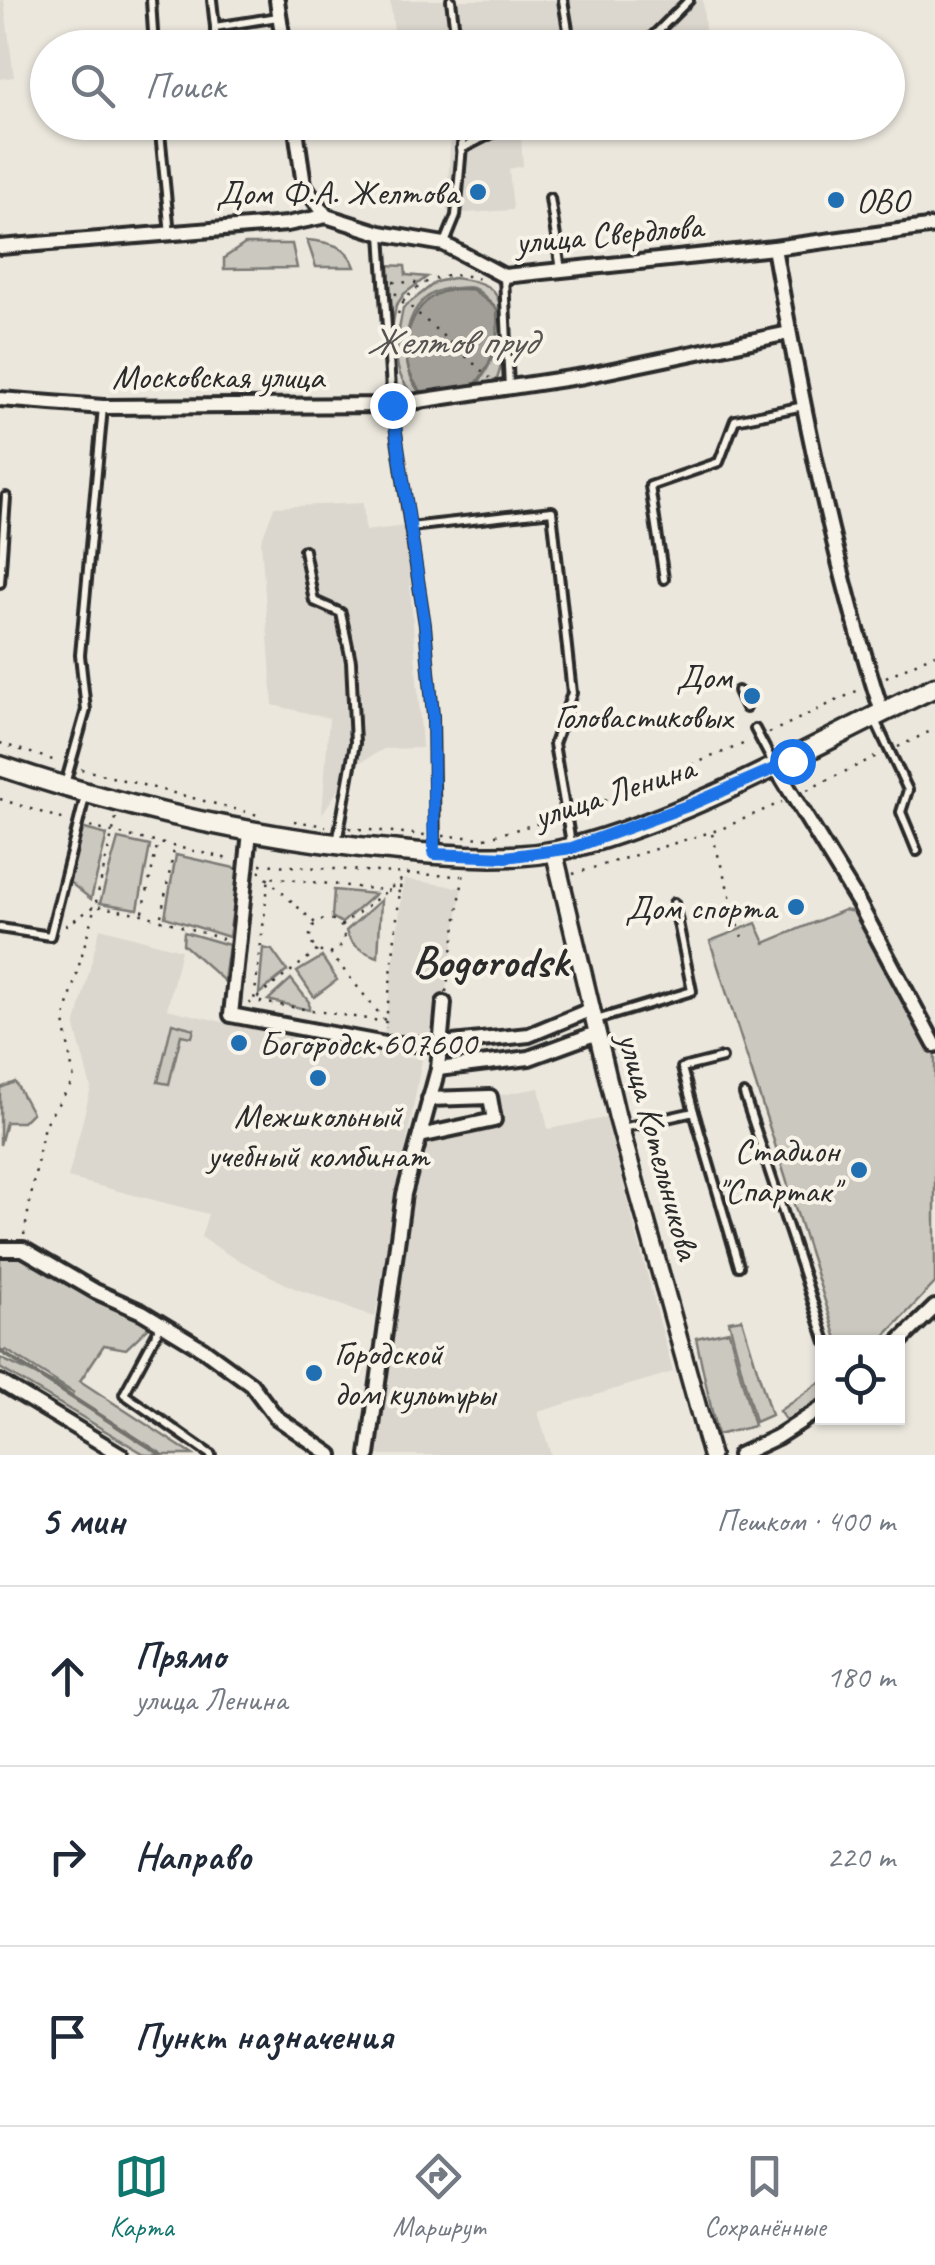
<!DOCTYPE html>
<html lang="ru">
<head>
<meta charset="utf-8">
<style>
	:root { --surface:#fff; --page:#f2f2f3; --text:#1f2937; --muted:#747a83; --line:#e0e1e3; --accent:#0f766e }
	body { margin:0; font-family:Caveat,sans-serif; background:var(--page); color:var(--text) }
	.controls { position:absolute; right:30px; bottom:30px; display:grid; overflow:hidden; border-radius:0px; box-shadow:0 2px 8px #0004 }
	.controls button { width:90px; height:90px; display:grid; place-items:center; padding:0; border:0; border-bottom:2px solid var(--line); background:var(--surface); color:var(--text); font:50px sans-serif }
	.stop { position:absolute; width:30px; height:30px; margin:-22px; border:8px solid #1a73e8; border-radius:50%; background:#fff }
	.stop.end { background:#1a73e8; border-color:#fff; box-shadow:0 2px 10px #0008 }
	.list { margin:0; padding:0; list-style:none }
	h2 { display:flex; justify-content:space-between; align-items:center; height:130px; margin:0; padding:0 40px; font-size:42px }
	h2 small { font-size:32px; font-weight:400; color:var(--muted) }
	.list li { display:grid; grid-template-columns:65px 1fr auto; gap:30px; align-items:center; box-sizing:border-box; height:180px; padding:0 40px; border-top:2px solid var(--line) }
	.list b { display:block; font-size:38px; white-space:nowrap }
	.list p { margin:0; font-size:32px; white-space:nowrap; color:var(--muted) }
	.list em { font-size:32px; font-style:normal; color:var(--muted) }
	.icon { flex:none; width:55px; height:55px; fill:none; stroke:currentColor; stroke-width:2; stroke-linecap:round; stroke-linejoin:round }
	.map { position:relative; flex:none; width:935px; height:1455px; overflow:hidden }
	.search { position:absolute; background:var(--surface); box-shadow:0 2px 8px #0004; left:30px; right:30px; top:30px; height:110px; display:flex; align-items:center; gap:25px; box-sizing:border-box; padding:0 35px; border-radius:55px; color:var(--muted); font-size:38px }
	.sheet { height:670px; background:var(--surface) }
	nav { display:flex; justify-content:space-around; align-items:center; box-sizing:border-box; height:140px; border-top:2px solid var(--line); background:var(--surface); font-size:28px; color:var(--muted) }
	nav a { display:grid; justify-items:center; gap:5px }
	nav .on { color:var(--accent) }
	.map>svg:first-child { display:block }
	.built { fill:#dbd7ce }
	.green { fill:#cbc8bf; stroke:#7b7a75; stroke-width:2.5 }
	.water { fill:#a29f98; stroke:#72716c; stroke-width:2.5 }
	.lines { fill:none; stroke-linecap:round; stroke-linejoin:round }
	.stream { stroke:#72716c; stroke-width:4 }
	.service-casing { stroke:#2b2b2b; stroke-width:14 }
	.minor-casing { stroke:#2b2b2b; stroke-width:20 }
	.tertiary-casing { stroke:#2b2b2b; stroke-width:22 }
	.secondary-casing { stroke:#2b2b2b; stroke-width:25 }
	.path { stroke:#2b2b2b; stroke-width:2.5; stroke-dasharray:2.5 8; stroke-linecap:butt }
	.service { stroke:#f7f3e8; stroke-width:6 }
	.minor { stroke:#f7f3e8; stroke-width:12 }
	.tertiary { stroke:#f7f3e8; stroke-width:15 }
	.secondary { stroke:#f7f3e8; stroke-width:18 }
	.route { stroke:#1a73e8; stroke-width:12 }
	.poi-dot { fill:#1f6fb2; stroke:#f7f3e8; stroke-width:4 }
	.labels { text-anchor:middle; dominant-baseline:central; stroke-width:8; stroke-linejoin:round; paint-order:stroke }
	.poi-label { font-size:35px; fill:#2b2b2b; stroke:#f7f3e8; text-anchor:end }
	.street-label { font-size:35px; fill:#2b2b2b; stroke:#f7f3e8 }
	.water-label { font-size:38px; font-style:italic; fill:#555451; stroke:#f7f3e8 }
	.district-label { font-size:45px; font-weight:bold; fill:#2b2b2b; stroke:#f7f3e8 }
</style>
</head>
<body>
<div class="map">
<svg width="935" height="1455" viewBox="0 0 935 1455">
	<rect width="100%" height="100%" fill="#ebe7dd"/>
	<filter id="ink" filterUnits="userSpaceOnUse"><feTurbulence type="fractalNoise" baseFrequency=".01" numOctaves="2"/><feDisplacementMap in="SourceGraphic" scale="20" xChannelSelector="R" yChannelSelector="G"/><feConvolveMatrix kernelMatrix="1 2 1 2 8 2 1 2 1" color-interpolation-filters="sRGB"/></filter>
	<g filter="url(#ink)">
		<!-- built -->
		<g class="built">
			<path d="M0,0H4L14,77L0,79Z"/>
			<path d="M390,0H703L706,47H396Z"/>
			<path d="M451,123H628L574,126L562,134L521,138L523,166L509,169L513,210L467,213L447,211Z"/>
			<path d="M363,503L365,531L406,526L422,748L384,749L355,765L322,814L329,718L273,705L261,541L274,507Z"/>
			<path d="M404,879L462,888L444,1003L443,1044L384,1034Z"/>
			<path d="M100,928L181,950L167,1009L307,1042L422,1059L375,1317L294,1288L229,1255L201,1237L208,1214L68,1178L91,1088L75,1027Z"/>
			<path d="M539,1088L548,1129L606,1118L673,1372L538,1412L551,1455H377L407,1222L425,1134L493,1120L490,1097Z"/>
		</g>
		<!-- green -->
		<g class="green">
			<path d="M307,240C328,242 348,245 355,267H316Z"/>
			<path d="M245,244H292L297,268L224,269V258Z"/>
			<path d="M384,265L405,266L406,275L427,277L404,294L396,306L390,339Z"/>
			<path d="M453,278C497,283 501,292 503,333C504,354 502,368 494,387L472,390C494,367 500,339 497,309C491,303 481,291 473,288C468,286 462,288 457,288C400,287 393,366 424,398H418C387,374 397,342 403,308L436,282Z"/>
			<path d="M81,828L107,835L91,899L68,881Z"/>
			<path d="M118,839L150,846L138,909L100,903Z"/>
			<path d="M176,855L239,869L229,937L165,917Z"/>
			<path d="M334,890L375,894L342,923L332,917Z"/>
			<path d="M381,900L378,957C365,953 350,945 346,931Z"/>
			<path d="M844,910L860,913L935,1057V1283L879,1342H838L710,941L756,923L765,943Z"/>
			<path d="M184,932L229,945L224,981L183,944Z"/>
			<path d="M263,948L272,950L287,971L259,994Z"/>
			<path d="M322,957L337,980L314,997L297,972Z"/>
			<path d="M291,979L309,1002V1010L268,1000Z"/>
			<path d="M172,1023L194,1029L192,1037L181,1035L169,1084L158,1082Z"/>
			<path d="M15,1082L32,1113L23,1122H6L0,1145V1088Z"/>
			<path d="M16,1256C61,1273 100,1301 144,1318L148,1328L126,1349L104,1345L80,1381L193,1455H146L0,1368V1358L74,1393L6,1350L0,1354V1257Z"/>
			<path d="M742,1319L771,1415L755,1422L729,1321Z"/>
			<path d="M729,1331L754,1426L717,1435L696,1338Z"/>
			<path d="M819,1383L822,1387V1402L789,1425L779,1411Z"/>
		</g>
		<!-- water -->
		<path class="water" d="M472,289L497,309C499,338 493,370 469,390L426,396C397,372 400,319 432,297C444,289 457,289 472,289Z"/>
		<g class="lines">
			<!-- stream -->
			<path class="stream" d="M0,1351L162,1455"/>
			<!-- service casing -->
			<g class="service-casing">
				<g id="service">
					<path d="M151,0L154,48"/>
					<path d="M212,0L215,27"/>
					<path d="M451,0L457,48"/>
					<path d="M563,0L571,48"/>
					<path d="M215,48V27L278,17"/>
					<path d="M641,48L689,0"/>
					<path d="M159,122L170,234"/>
					<path d="M461,149L514,122"/>
					<path d="M550,198L561,270"/>
					<path d="M381,234L392,405L410,527"/>
					<path d="M445,243L456,216L464,122"/>
					<path d="M504,276L509,388"/>
					<path d="M304,550L314,601L341,613L351,661L355,743L337,843"/>
					<path d="M664,579L650,486L719,462L735,420L804,406"/>
					<path d="M0,583L6,497"/>
					<path d="M738,691L746,708"/>
					<path d="M874,718L908,790L901,812L917,851"/>
					<path d="M755,729L773,763"/>
					<path d="M65,784L86,710L80,655L103,407"/>
					<path d="M435,853L433,716L425,625L410,527L552,511L572,693L554,744L571,843"/>
					<path d="M0,928L50,936L86,793"/>
					<path d="M596,1020L692,991L674,903"/>
					<path d="M744,1094L826,1342"/>
					<path d="M694,1112L682,1068L722,1058"/>
					<path d="M622,1128L694,1112L739,1266"/>
					<path d="M161,1325L124,1394L211,1455"/>
				</g>
			</g>
			<!-- minor casing -->
			<g class="minor-casing">
				<g id="minor">
					<path d="M277,0L284,48"/>
					<path d="M295,122L304,185L326,216"/>
					<path d="M0,247L287,224L326,216L380,233L444,244L504,276L774,248L935,226"/>
					<path d="M774,248C802,404 833,562 882,712"/>
					<path d="M0,399L103,407L392,405L584,376L789,333"/>
					<path d="M776,768L858,902L935,1045"/>
					<path d="M250,832L231,1015L385,1044H443L529,1035L592,1009"/>
					<path d="M438,1069L529,1058L597,1033"/>
					<path d="M420,1136L494,1120L490,1097L429,1099"/>
					<path d="M0,1249H23L95,1291L142,1312L203,1349L251,1384L276,1417L331,1455"/>
					<path d="M898,1343L935,1307"/>
					<path d="M0,1382L121,1455"/>
					<path d="M368,1455L404,1194L438,1069L444,1003"/>
					<path d="M739,1455L777,1437L822,1408"/>
				</g>
			</g>
			<!-- tertiary casing -->
			<g class="tertiary-casing">
				<path id="tertiary" d="M554,851L617,1116L711,1455"/>
			</g>
			<!-- secondary casing -->
			<g class="secondary-casing">
				<path id="secondary" d="M0,766C130,810 263,839 400,851C458,856 517,862 574,847C702,812 816,743 935,687"/>
			</g>
			<!-- path -->
			<g class="path">
				<path d="M393,282L425,283"/>
				<path d="M395,293L490,378"/>
				<path d="M398,314C409,281 451,267 482,280"/>
				<path d="M886,677L935,654"/>
				<path d="M769,733L861,689"/>
				<path d="M0,743L59,762"/>
				<path d="M898,747L935,729"/>
				<path d="M81,769L262,816"/>
				<path d="M807,790L881,754"/>
				<path d="M0,799L68,821"/>
				<path d="M575,812L748,742"/>
				<path d="M116,818L95,906L142,914L226,940"/>
				<path d="M294,821L326,826"/>
				<path d="M90,827L233,860"/>
				<path d="M349,828L425,835"/>
				<path d="M712,834L742,937"/>
				<path d="M443,836L485,838L558,818"/>
				<path d="M260,864L409,874"/>
				<path d="M259,871L315,923"/>
				<path d="M573,874L721,829L782,802"/>
				<path d="M400,892L269,877L254,1001L386,1022L401,880"/>
				<path d="M143,912L157,846"/>
				<path d="M161,916L174,850"/>
				<circle cx="327" cy="936" r="17"/>
				<path d="M341,926L409,874L461,876"/>
				<path d="M330,953L386,1022V1028"/>
				<path d="M446,992L464,871"/>
				<path d="M249,1004L318,950"/>
				<path d="M24,1235L44,1125L74,1080L64,1021L95,906L64,927"/>
			</g>
			<!-- service -->
			<use href="#service" class="service"/>
			<!-- minor -->
			<use href="#minor" class="minor"/>
			<!-- tertiary -->
			<use href="#tertiary" class="tertiary"/>
			<!-- secondary -->
			<use href="#secondary" class="secondary"/>
		</g>
	</g>
	<g class="lines" filter="url(#ink)">
		<!-- route -->
		<path class="route" d="M392,405L425,625L433,716L434,854L506,857L572,848L690,805L792,761"/>
	</g>
	<!-- markers -->
	<g class="poi-dot">
		<circle cx="478" cy="192" r="10"/>
		<circle cx="836" cy="200" r="10"/>
		<circle cx="752" cy="696" r="10"/>
		<circle cx="796" cy="907" r="10"/>
		<circle cx="239" cy="1043" r="10"/>
		<circle cx="318" cy="1078" r="10"/>
		<circle cx="859" cy="1170" r="10"/>
		<circle cx="314" cy="1373" r="10"/>
	</g>
	<g class="labels">
		<!-- poi labels -->
		<g class="poi-label">
			<text x="458" y="192">Дом Ф.А. Желтова</text>
			<text x="856" y="200" text-anchor="start">ОВО</text>
			<text x="732" y="676">Дом<tspan x="732" dy="40">Головастиковых</tspan></text>
			<text x="776" y="907">Дом спорта</text>
			<text x="259" y="1043" text-anchor="start">Богородск 607600</text>
			<text x="318" y="1115" text-anchor="middle">Межшкольный<tspan x="318" dy="40">учебный комбинат</tspan></text>
			<text x="839" y="1150">Стадион<tspan x="839" dy="40">"Спартак"</tspan></text>
			<text x="334" y="1353" text-anchor="start">Городской<tspan x="334" dy="40">дом культуры</tspan></text>
		</g>
		<!-- street labels -->
		<g class="street-label">
			<text transform="translate(609 234) rotate(-5)">улица Свердлова</text>
			<text x="218" y="376">Московская улица</text>
			<text transform="translate(614 792) rotate(-18)">улица Ленина</text>
			<text transform="translate(659 1146) rotate(75)">улица Котельникова</text>
		</g>
		<!-- water labels -->
		<g class="water-label">
			<text x="451" y="341">Желтов пруд</text>
		</g>
		<!-- district labels -->
		<g class="district-label">
			<text x="490" y="961">Bogorodsk</text>
		</g>
	</g>
</svg>
<div class="controls">
<button><svg class="icon" aria-label="locate" viewBox="0 0 24 24"><circle cx="12" cy="12" r="6"/><path d="M12 2v4M12 18v4M2 12h4M18 12h4"/></svg></button>
</div>
<div class="stop" style="left:792px;top:761px"></div>
<div class="stop end" style="left:392px;top:405px"></div>
<div class="search"><svg class="icon" aria-label="search" viewBox="0 0 24 24"><circle cx="10" cy="10" r="6"/><path d="M15 15l6 6"/></svg>Поиск</div>
</div>
<section class="sheet">
<h2>5 мин<small>Пешком · 400 m</small></h2>
<ul class="list">
<li><svg class="icon" aria-label="ahead" viewBox="0 0 24 24"><path d="M12 20V5M6 11l6-6 6 6"/></svg><div><b>Прямо</b><p>улица Ленина</p></div><em>180 m</em></li>
<li><svg class="icon" aria-label="right" viewBox="0 0 24 24"><path d="M7 20v-9h11M14 6l5 5-5 5"/></svg><div><b>Направо</b></div><em>220 m</em></li>
<li><svg class="icon" aria-label="arrive" viewBox="0 0 24 24"><path d="M6 21V4h12l-3 4 3 4H6"/></svg><div><b>Пункт назначения</b></div></li>
</ul>
</section>
<nav>
<a class="on"><svg class="icon" aria-label="map" viewBox="0 0 24 24"><path d="M3 6l6-2 6 2 6-2v14l-6 2-6-2-6 2zM9 4v14M15 6v14"/></svg>Карта</a>
<a><svg class="icon" aria-label="directions" viewBox="0 0 24 24"><path d="M12 3l9 9-9 9-9-9zM9 14v-3h6M13 9l2 2-2 2"/></svg>Маршрут</a>
<a><svg class="icon" aria-label="saved" viewBox="0 0 24 24"><path d="M7 4h10v16l-5-4-5 4z"/></svg>Сохранённые</a>
</nav>
</body>
</html>
